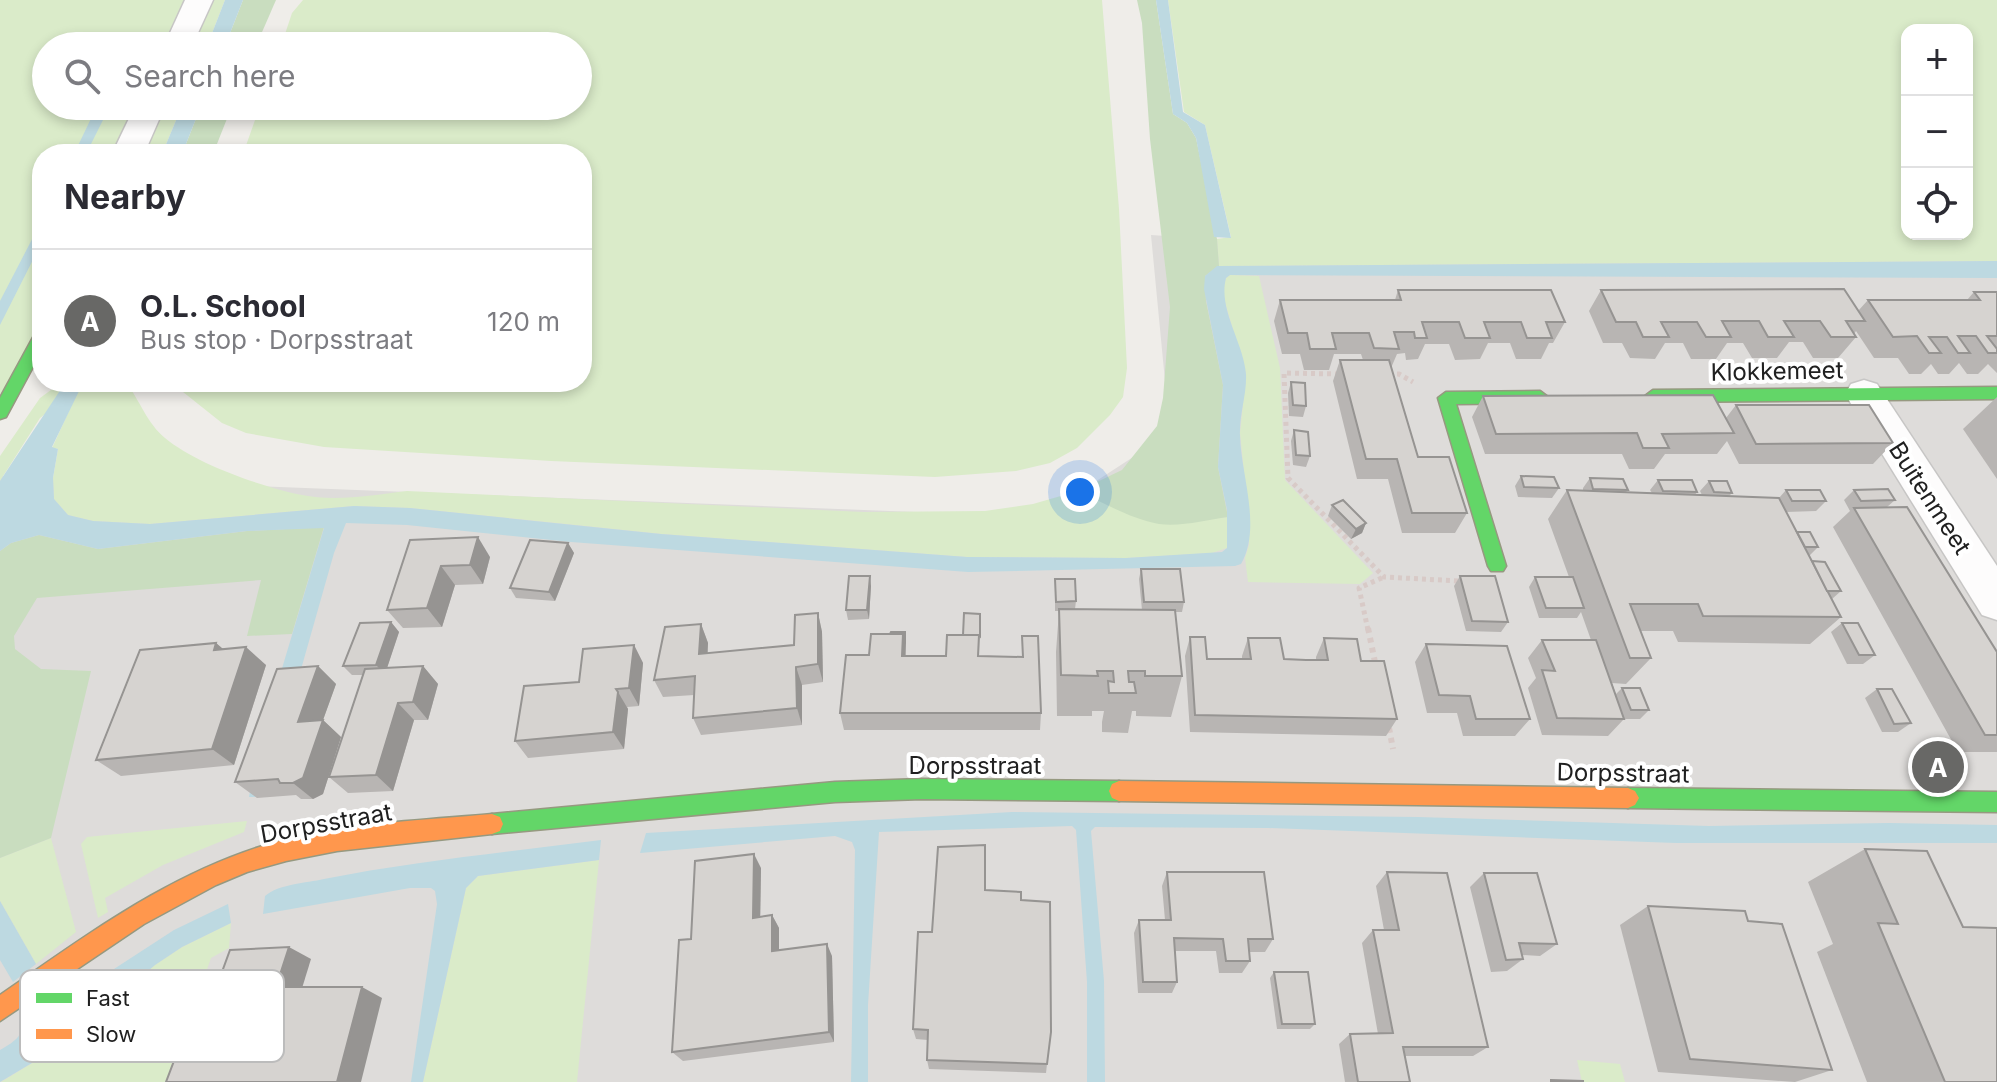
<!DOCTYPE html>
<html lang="en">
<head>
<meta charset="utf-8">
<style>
	:root { --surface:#fff; --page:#f7f7f7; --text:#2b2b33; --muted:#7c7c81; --line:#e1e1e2; --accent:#686866 }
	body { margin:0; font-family:Inter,sans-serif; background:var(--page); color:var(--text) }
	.controls { position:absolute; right:24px; top:24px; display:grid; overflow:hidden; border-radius:16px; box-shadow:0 4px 12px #0003 }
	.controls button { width:72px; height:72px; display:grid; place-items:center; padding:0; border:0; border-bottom:2px solid var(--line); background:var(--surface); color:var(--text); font:40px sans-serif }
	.you { position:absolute; left:1080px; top:492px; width:28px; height:28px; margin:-20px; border:6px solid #fff; border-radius:50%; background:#1a73e8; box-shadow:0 0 0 12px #1a73e833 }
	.badge { display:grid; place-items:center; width:52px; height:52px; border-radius:50%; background:var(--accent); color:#fff; font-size:26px; font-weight:700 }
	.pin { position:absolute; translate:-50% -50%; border:4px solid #fff; box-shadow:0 2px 8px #0006 }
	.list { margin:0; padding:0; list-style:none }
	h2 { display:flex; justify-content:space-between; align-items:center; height:104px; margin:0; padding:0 32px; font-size:34px }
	h2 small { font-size:26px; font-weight:400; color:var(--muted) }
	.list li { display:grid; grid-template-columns:52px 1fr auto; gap:24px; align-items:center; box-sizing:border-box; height:144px; padding:0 32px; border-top:2px solid var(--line) }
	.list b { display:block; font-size:30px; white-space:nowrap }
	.list p { margin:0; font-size:26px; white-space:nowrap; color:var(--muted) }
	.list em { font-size:26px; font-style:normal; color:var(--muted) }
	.icon { flex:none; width:44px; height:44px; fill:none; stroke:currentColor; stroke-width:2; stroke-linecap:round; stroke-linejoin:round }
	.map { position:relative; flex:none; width:1997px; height:1082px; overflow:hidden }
	.search { position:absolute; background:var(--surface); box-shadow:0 4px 12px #0003; left:32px; top:32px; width:560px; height:88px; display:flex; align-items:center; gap:20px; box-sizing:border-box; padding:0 28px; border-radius:44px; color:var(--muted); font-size:30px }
	.panel { position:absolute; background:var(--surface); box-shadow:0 4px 12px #0003; left:32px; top:144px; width:560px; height:248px; border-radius:32px }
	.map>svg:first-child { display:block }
	.residential { fill:#dedcda }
	.grass { fill:#daebc9; fill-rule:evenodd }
	.forest { fill:#c9ddbf }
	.water { fill:#bdd9e1 }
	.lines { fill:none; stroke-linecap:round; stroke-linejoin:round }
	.street-casing { stroke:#c7c6c5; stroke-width:3 }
	.fast-casing { stroke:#969980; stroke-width:3 }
	.slow-casing { stroke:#969980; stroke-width:3 }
	.path-far1 { stroke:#d8cac7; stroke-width:5; stroke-dasharray:4 4; stroke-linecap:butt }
	.path { stroke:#d8cac7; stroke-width:6; stroke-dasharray:5 5; stroke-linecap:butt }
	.street { fill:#fdfcfc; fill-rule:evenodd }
	.fast { fill:#63d668; fill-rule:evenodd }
	.slow { fill:#ff974d; fill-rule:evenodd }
	.wall { fill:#b8b5b3 }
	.shaded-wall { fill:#969492 }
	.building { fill:#d6d3d0; stroke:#969492; stroke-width:2 }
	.labels { text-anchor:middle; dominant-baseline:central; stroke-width:8; stroke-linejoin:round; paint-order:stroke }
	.street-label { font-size:24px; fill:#202020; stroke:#fff }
	.key { fill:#fff; stroke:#bcbcbc; stroke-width:2 }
	.key-label { font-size:22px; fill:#202020 }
</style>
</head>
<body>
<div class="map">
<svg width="1997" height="1082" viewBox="0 0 1997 1082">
	<rect width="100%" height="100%" fill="#efede9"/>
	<!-- residential -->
	<path class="residential" d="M1997,228V1082H0V476L1041,517L1170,433L1151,235L1239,241L1967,234Z"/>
	<!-- grass -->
	<g class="grass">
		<path d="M0,0H192L172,46H46V106H144L122,154H42V319L18,368L0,394Z"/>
		<path d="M206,0H225L207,46H185Z"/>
		<path d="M303,0H1102L1119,209L1127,368L1123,397L1110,415L1077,448L1050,463L1016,471L935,477L551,461L324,447L246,433L222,423L183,392L182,382H582V154H243L260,106H578V46H281L292,13Z"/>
		<path d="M1168,0H1997V261L1219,266L1217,239L1231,237L1205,125L1184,112ZM1907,30H1967V234H1907Z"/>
		<path d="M157,106H182L162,154H136Z"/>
		<path d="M1230,275L1259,276L1280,368L1285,480L1373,573L1360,584L1248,582L1245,558L1249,545V522L1240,433L1246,374L1222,292L1226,278Z"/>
		<path d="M62,382H126C140,401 147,423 165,438C196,464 262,487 302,495C335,502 374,495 407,491L864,512L985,511L1033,504L1078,491L1143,519L1162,524L1228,517L1227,548L1212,553L1126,558L967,557L662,534L410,508L354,506L150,524L93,521L68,515L54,499L53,478L58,449L52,448L80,387L40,418L0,481V456L40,398Z"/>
		<path d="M247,821L244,832L163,865L105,898L108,912L98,918L81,844L87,837Z"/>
		<path d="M51,838L76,932L36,964L0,901V858Z"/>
		<path d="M599,860L577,1082H423L466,888L478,876Z"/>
		<path d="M231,923L229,948L211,958L168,1082H1L52,1051L155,965L182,947Z"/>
		<path d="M1577,1060L1620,1064L1625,1082H1582Z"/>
	</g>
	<!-- forest -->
	<g class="forest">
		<path d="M243,0H276L256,46H225Z"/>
		<path d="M1137,0H1156L1173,114L1187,123L1196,138L1217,239L1219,266L1205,276L1206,301L1223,385L1218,467L1228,517C1206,520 1181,527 1159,524C1131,519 1104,503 1078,491L1122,470L1157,426L1163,398L1170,307L1150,139L1142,23Z"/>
		<path d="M201,106H232L213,154H182Z"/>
		<path d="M324,527L292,634L247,636L261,580L37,598L14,636L15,649L41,669L91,671L51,838L0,858V551L11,543L39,535L98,549L247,531Z"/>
	</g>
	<!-- water -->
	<g class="water">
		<path d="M225,0H243L225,46H207Z"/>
		<path d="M1156,0H1168L1183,112L1205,125L1231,238L1214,237L1196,138L1187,123L1173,114Z"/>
		<path d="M97,106H110L86,154H74Z"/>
		<path d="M182,106H201L182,154H162Z"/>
		<path d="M42,220V242L0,325V301Z"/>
		<path d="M1997,261V278L1230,275L1226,278C1218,310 1243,341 1246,374C1247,394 1239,415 1240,436C1241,475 1262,528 1241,564L1235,566L968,572L571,542L407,525L346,523L334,553L296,687L257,797H249L257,752L324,528L247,531L98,549L39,535L11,543L0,551V481L61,389L73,385L81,387L52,447L58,449L53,478L54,499L68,515L93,521L150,524L354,506L410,508L661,534L967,557L1126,558L1222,552L1227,548V510L1218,467L1223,385L1204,289L1205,276L1217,266Z"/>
		<path d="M1012,812L1418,817L1709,826L1889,823L1997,825V843H1676L1268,828L1095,827L1091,831L1104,981L1105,1082H1087V982L1076,830L1072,826L879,832L868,1005V1082H851L855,850L852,842L835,836L640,853L646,833Z"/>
		<path d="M601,840L599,860L478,876L466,888L423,1082H411L437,904L435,891L431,888H410L263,914L265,896C279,884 306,883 324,879C415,861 509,852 601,840Z"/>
		<path d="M0,901L36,964L13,982L0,960Z"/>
		<path d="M228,904L231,923L182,947L155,965L52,1051L0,1082V1050C7,1046 16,1041 20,1034C36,1010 42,994 74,995L174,930Z"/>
	</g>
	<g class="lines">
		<!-- street casing -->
		<g class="street-casing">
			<g id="street">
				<path d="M185,0H213L192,46H164Z"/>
				<path d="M135,106H165L144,154H112Z"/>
				<path d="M1864,380L1877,384L1997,566V620L1982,615L1845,394L1851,384Z"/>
			</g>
		</g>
		<!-- fast casing -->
		<g class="fast-casing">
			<g id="fast">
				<path d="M42,331V350L6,417L0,419V398L36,332Z"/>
				<path d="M1997,387V399L1653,402L1645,396L1653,390Z"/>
				<path d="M1540,391L1548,397L1540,403L1456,404L1506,566L1503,571H1491L1488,566L1438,398L1446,392Z"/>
				<path d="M922,779L1119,781L1126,784L1129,791L1126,798L1119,801L922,799L835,802L492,834L484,831L481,824L484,817L492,814L835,782Z"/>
				<path d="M1628,788L1997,792V812L1628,808L1621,805L1617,798L1621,791Z"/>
			</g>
		</g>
		<!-- slow casing -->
		<g class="slow-casing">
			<g id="slow">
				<path d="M1119,781L1628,788L1635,791L1639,798L1635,805L1628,808L1119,801L1112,798L1109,791L1112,784Z"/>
				<path d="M492,814L500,817L503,824L500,831L492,834L337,851L286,861L247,872L216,885L144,924L0,1021V995C90,933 179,866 287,839C354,823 424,820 492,814Z"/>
			</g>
		</g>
		<!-- path-far1 -->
		<g class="path-far1">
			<path d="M1339,374L1284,373L1288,478L1384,577L1460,581"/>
			<path d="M1389,374H1399L1413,382"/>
			<path d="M1368,630L1359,588L1384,577"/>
		</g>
		<!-- path -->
		<g class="path">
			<path d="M1368,628L1376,667"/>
			<path d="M1389,728L1393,749"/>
		</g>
		<!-- street -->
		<use href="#street" class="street"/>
		<!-- fast -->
		<use href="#fast" class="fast"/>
		<!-- slow -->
		<use href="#slow" class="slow"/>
	</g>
	<!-- wall -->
	<g class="wall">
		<path d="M1398,290L1565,322L1553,343H1549L1541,359H1516L1510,343H1488L1480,359L1455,360L1449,344H1425L1418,359L1406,360L1405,353L1397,354L1391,368L1418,457L1467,513L1455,533H1402L1388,479H1357L1333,381L1340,360H1363L1361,354H1334L1329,370H1304L1300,354H1282L1274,321L1280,300H1395Z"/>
		<path d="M1601,290L1858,311L1868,300H1967L1974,292H1997V373L1988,364L1978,374H1967L1959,363L1949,374H1938L1931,364L1921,374H1909L1898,358H1874L1856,331L1854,334L1856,337L1838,358H1813L1803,342H1789L1777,358H1752L1743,343H1727L1716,359H1691L1683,343H1665L1655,359L1630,358L1622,343H1603L1589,311Z"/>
		<path d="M1291,382L1306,406L1303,417L1289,416L1288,393Z"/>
		<path d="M1483,396L1726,418L1736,405L1893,443L1873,464H1739L1727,441L1717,454H1665L1654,469H1629L1622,454H1485L1472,417Z"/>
		<path d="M1997,397V479L1963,429Z"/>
		<path d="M1294,430L1310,456L1306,467L1293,465L1291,441Z"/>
		<path d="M1521,476L1559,488L1552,498L1518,497L1515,486Z"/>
		<path d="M1590,478L1628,490L1626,492L1652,493L1650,490L1658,480L1697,492L1695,495H1702L1700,491L1709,481L1732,493L1729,496L1779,498L1786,490L1826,501L1816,511L1786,512L1797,532L1818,547L1809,556L1812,561L1841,591L1832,599L1841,617L1810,644L1678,642L1673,631H1640L1651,658L1626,684L1612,683L1616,694L1622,688L1649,710L1640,719H1624L1608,736L1542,735L1528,688L1536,678L1528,658L1542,640H1591L1581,612L1577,618H1539L1529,587L1535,577H1569L1548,519L1567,490L1583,491V488Z"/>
		<path d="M1854,490L1895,500L1887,507L1997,652V752H1958L1833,527L1850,511L1844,500Z"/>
		<path d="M1332,505L1366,523L1362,533L1351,539L1328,516Z"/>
		<path d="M410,540L490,557L483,584L455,585L442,627L403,628L387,610Z"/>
		<path d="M568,543L574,553L555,601L516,598L510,588Z"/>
		<path d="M1141,569L1184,602L1182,612H1175L1182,676L1171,717L1136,716V711H1132L1128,733L1102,732V722L1104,711H1092V716H1057L1056,652L1059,611H1055V579L1076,601L1075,609L1142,610L1139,579Z"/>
		<path d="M1460,576L1508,622L1501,632L1466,631L1454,586Z"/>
		<path d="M871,586L869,619L848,620L846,610Z"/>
		<path d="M818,613L822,632L823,682L802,685V725L701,735L693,718L694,695L663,697L654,680L701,624L708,643V653L794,645Z"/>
		<path d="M980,614L979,656L1022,657V636L1041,713L1040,730H844L840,713L869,655L906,642V656H946Z"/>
		<path d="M391,622L399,632L387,668L423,666L438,684L428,720H414L393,791L348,793L329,777L363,675H352L343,666Z"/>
		<path d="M1842,623L1875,655L1863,664H1847L1831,632Z"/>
		<path d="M1190,637L1207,659H1242V656L1248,638L1284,659L1316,660V657L1324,638L1361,661L1397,719L1386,736L1190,732L1185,656Z"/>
		<path d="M216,643L223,649L266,665L234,765L121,776L96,760Z"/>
		<path d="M1426,644L1530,719L1515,736H1463L1457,713H1427L1415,662Z"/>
		<path d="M634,645L643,663L639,706L627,707L628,709L624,749L528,758L515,741L579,682Z"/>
		<path d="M318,666L336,684L323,720L341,737L323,794L313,799H301L296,795L257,798L235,782Z"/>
		<path d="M1877,689L1911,723L1898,732H1882L1865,698Z"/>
		<path d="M1865,849L1963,927L1997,1082H1867L1817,952L1833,944L1808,882Z"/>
		<path d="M761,868L760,917L772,915L779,928V950L832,956L834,1042L683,1061L672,1052L691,939Z"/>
		<path d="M1167,872L1273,939L1265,952H1249L1250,961L1242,973H1219L1216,951H1175L1177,982L1172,993H1138L1134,933L1139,920H1165L1162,886Z"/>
		<path d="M1387,872L1488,1047L1473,1056H1405L1410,1082H1345L1339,1044L1350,1034H1378L1362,943L1373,930H1384L1376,886Z"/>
		<path d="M1484,873L1557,944L1540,956L1522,955L1523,959L1507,971L1491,972L1470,887Z"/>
		<path d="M985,890L1021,900L1047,1064L1046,1073L929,1069L927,1060L928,1040L916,1039L913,1029L932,932Z"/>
		<path d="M1648,906L1748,921L1832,1070L1795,1082L1658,1072L1620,925Z"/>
		<path d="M1274,972L1315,1024L1310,1029H1277L1270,978Z"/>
	</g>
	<!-- shaded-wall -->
	<g class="shaded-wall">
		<path d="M1366,523L1362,533L1351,539L1356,529Z"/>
		<path d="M478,537L490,557L483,584L470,565Z"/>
		<path d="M568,543L574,553L555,601L549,592Z"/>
		<path d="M441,566L455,585L442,627L427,608Z"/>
		<path d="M870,576L871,586L869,619L867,610Z"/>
		<path d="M818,613L822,632L823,682L818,664Z"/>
		<path d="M391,622L399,632L385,674L376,665Z"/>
		<path d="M701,624L708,643L706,672L699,654Z"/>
		<path d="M905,632L906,642L904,674L902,656L903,634Z"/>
		<path d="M216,643L237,661L214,650Z"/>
		<path d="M634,645L643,663L639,706L629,688Z"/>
		<path d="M246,647L266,665L234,765L212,749Z"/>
		<path d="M318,666L336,684L323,720L341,737L323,794L313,799L293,783L298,722Z"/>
		<path d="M423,666L438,684L428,720L413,702Z"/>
		<path d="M796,667L802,685V725L797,708Z"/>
		<path d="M618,692L628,709L624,749L613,732Z"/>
		<path d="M398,703L414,720L393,791L376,775Z"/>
		<path d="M754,854L761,868L760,931L753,918Z"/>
		<path d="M772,915L779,928V963L772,951Z"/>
		<path d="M827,944L832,956L834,1042L829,1032Z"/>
		<path d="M289,947L311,959L299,998L276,987Z"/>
		<path d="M362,987L382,998L361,1082H337Z"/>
	</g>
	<!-- building -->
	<g class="building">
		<path d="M1844,289L1865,321H1846L1856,337H1831L1820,321H1784L1794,337H1768L1759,321H1722L1731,337H1706L1697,322H1661L1669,337H1643L1636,322H1616L1601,290Z"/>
		<path d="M1398,290H1551L1565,322H1546L1552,338H1527L1521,322H1484L1490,338H1465L1459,322H1422L1427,338H1415L1414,332H1394L1399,349L1374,348L1369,333H1332L1336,349H1310L1307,333H1288L1280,300H1401Z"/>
		<path d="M1974,292H1997V336H1987L1997,349V353H1988L1976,336H1958L1970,353H1958L1947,337H1929L1941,353H1929L1917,336L1893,337L1868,300H1980Z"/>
		<path d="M1340,360H1389L1418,457H1449L1467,513H1412L1397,459H1366Z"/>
		<path d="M1291,382L1305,383L1306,406L1293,405Z"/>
		<path d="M1713,395L1734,433L1662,434L1669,448H1643L1637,433L1496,434L1483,396Z"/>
		<path d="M1736,405H1869L1893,443L1756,444Z"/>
		<path d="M1294,430L1308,432L1310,456L1296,455Z"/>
		<path d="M1521,476L1554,477L1559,488L1524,487Z"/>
		<path d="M1590,478L1623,479L1628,490L1593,489Z"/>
		<path d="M1658,480H1692L1697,492L1663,491Z"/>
		<path d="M1709,481H1727L1732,493L1714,492Z"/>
		<path d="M1888,489L1895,500L1861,501L1854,490Z"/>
		<path d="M1567,490L1779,498L1841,617L1703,616L1698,604H1630L1651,658H1630Z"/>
		<path d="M1786,490H1820L1826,501H1792Z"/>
		<path d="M1343,500L1366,523L1356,529L1332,505Z"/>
		<path d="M1907,507L1997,652V735H1985L1854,508Z"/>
		<path d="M1797,532H1810L1818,547H1805Z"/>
		<path d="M478,537L470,565L441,566L427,608L387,610L410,540Z"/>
		<path d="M530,540L568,543L549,592L510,588Z"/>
		<path d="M1812,561L1825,562L1841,591H1827Z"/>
		<path d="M1141,569H1180L1184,602H1144Z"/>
		<path d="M849,576H870L867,610H846Z"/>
		<path d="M1460,576H1495L1508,622L1472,621Z"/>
		<path d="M1535,577H1573L1584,608H1546Z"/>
		<path d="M1055,579H1075L1076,601L1056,602Z"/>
		<path d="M1059,609L1175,610L1182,676H1145V671H1128L1129,682H1134L1136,693H1109L1108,681L1114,682L1113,671H1097L1098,676L1061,675Z"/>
		<path d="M818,613V664L796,667L797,708L693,718L695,676L654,680L665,627L701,624L699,654L794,645L795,615Z"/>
		<path d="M964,613L980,614V636L979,635H963Z"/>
		<path d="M391,622L376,665L343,666L360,623Z"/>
		<path d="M1842,623H1858L1875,655H1859Z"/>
		<path d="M891,632H905V643L903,634H890Z"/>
		<path d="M871,634H903L902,656H946L947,635H979L978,656L1023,657L1022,636H1038L1041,713H840L846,655H869Z"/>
		<path d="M1190,637H1205L1207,659H1251L1248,638H1280L1284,659L1306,660H1328L1324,638L1357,639L1361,661H1384L1397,719L1195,715Z"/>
		<path d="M1542,640H1596L1624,719L1557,718L1542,670L1555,671Z"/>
		<path d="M216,643L214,650L246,647L212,749L96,760L140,650Z"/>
		<path d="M1426,644L1507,646L1530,719H1476L1470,696L1439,695Z"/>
		<path d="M634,645L629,688L616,689L618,692L613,732L515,741L524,686L579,682L583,649Z"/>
		<path d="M318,666L298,722L323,720L303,778L293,783H280L278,779L235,782L277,669Z"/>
		<path d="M423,666L413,702L398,703L376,775L329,777L365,669Z"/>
		<path d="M1622,688H1640L1649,710H1631Z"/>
		<path d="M1877,689H1892L1911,723L1894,724Z"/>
		<path d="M985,845V890L1021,892V900L1050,902L1051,1032L1047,1064L927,1060L928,1030L913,1029L918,932H932L938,847Z"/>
		<path d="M1865,849L1927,851L1963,927L1997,928V1082H1945L1878,923L1898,924Z"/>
		<path d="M754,854L753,918L772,915V951L827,944L829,1032L672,1052L679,940L691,939L695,861Z"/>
		<path d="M1167,872H1264L1273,939H1248L1250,961H1226L1223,939L1174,938L1177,982H1143L1139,920H1171Z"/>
		<path d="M1387,872L1447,873L1488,1047H1403L1410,1082H1358L1350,1034L1393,1033L1373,930H1399Z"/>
		<path d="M1484,873H1537L1557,944L1519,943L1523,959L1506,960Z"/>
		<path d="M1648,906L1745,911L1748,921L1782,924L1832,1070L1690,1059Z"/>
		<path d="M289,947L276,987H362L337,1082H166L188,1024H203L230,950Z"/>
		<path d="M1274,972H1308L1315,1024H1282Z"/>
		<path d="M1551,1080L1583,1081V1082H1551Z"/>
	</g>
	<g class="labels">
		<!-- street labels -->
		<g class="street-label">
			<text transform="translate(1777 371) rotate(-1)">Klokkemeet</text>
			<text transform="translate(1930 498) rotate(57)">Buitenmeet</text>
			<text x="975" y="765">Dorpsstraat</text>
			<text transform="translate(1623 773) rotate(1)">Dorpsstraat</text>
			<text transform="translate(326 823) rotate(-10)">Dorpsstraat</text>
		</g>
	</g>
	<!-- legend -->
	<rect x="20" y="970" width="264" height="92" rx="12" class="key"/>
	<rect x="36" y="993" width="36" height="10" fill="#63d668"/>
	<rect x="36" y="1029" width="36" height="10" fill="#ff974d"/>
	<g class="key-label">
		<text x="86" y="1006">Fast</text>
		<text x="86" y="1042">Slow</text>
	</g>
</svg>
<div class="controls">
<button>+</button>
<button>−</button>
<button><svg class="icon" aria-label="locate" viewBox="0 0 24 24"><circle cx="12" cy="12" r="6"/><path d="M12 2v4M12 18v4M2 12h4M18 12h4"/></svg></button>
</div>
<div class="you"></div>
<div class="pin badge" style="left:1938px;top:767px">A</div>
<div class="search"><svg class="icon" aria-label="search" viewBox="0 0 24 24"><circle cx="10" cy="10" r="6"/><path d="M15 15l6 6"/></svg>Search here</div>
<section class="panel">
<h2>Nearby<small></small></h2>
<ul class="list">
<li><span class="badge">A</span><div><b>O.L. School</b><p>Bus stop · Dorpsstraat</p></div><em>120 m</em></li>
</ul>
</section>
</div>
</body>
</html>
